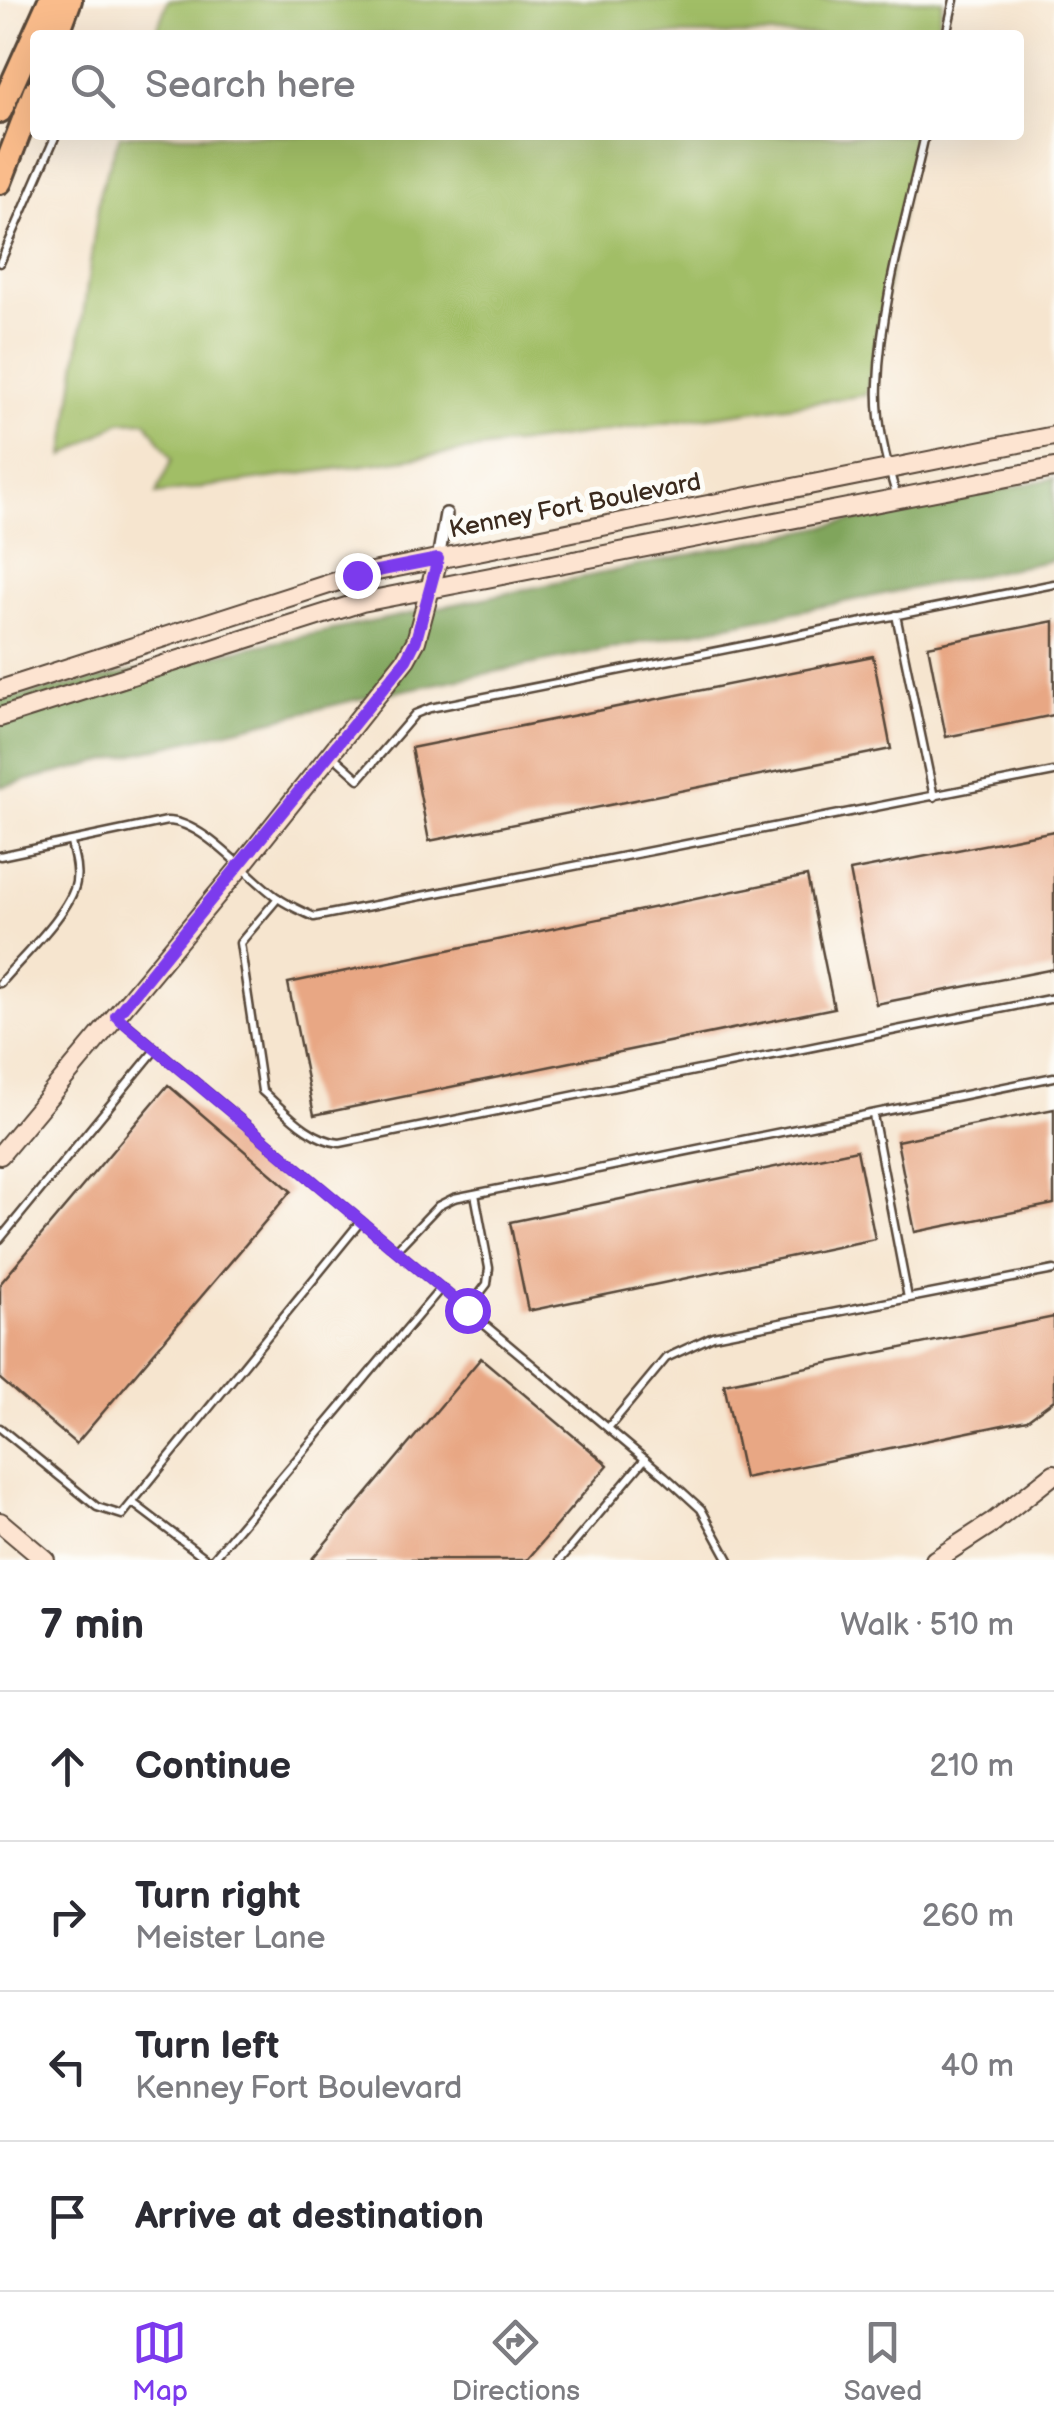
<!DOCTYPE html>
<html lang="en">
<head>
<meta charset="utf-8">
<style>
	:root { --surface:#fff; --page:#f7f7f7; --text:#2b2b33; --muted:#7c7c81; --line:#e1e1e2; --accent:#7c3aed }
	body { margin:0; font-family:"Balsamiq Sans",sans-serif; background:var(--page); color:var(--text) }
	.stop { position:absolute; width:30px; height:30px; margin:-22px; border:8px solid #7c3aed; border-radius:50%; background:#fff }
	.stop.end { background:#7c3aed; border-color:#fff; box-shadow:0 2px 10px #0008 }
	.list { margin:0; padding:0; list-style:none }
	h2 { display:flex; justify-content:space-between; align-items:center; height:130px; margin:0; padding:0 40px; font-size:42px }
	h2 small { font-size:32px; font-weight:400; color:var(--muted) }
	.list li { display:grid; grid-template-columns:65px 1fr auto; gap:30px; align-items:center; box-sizing:border-box; height:150px; padding:0 40px; border-top:2px solid var(--line) }
	.list b { display:block; font-size:38px; white-space:nowrap }
	.list p { margin:0; font-size:32px; white-space:nowrap; color:var(--muted) }
	.list em { font-size:32px; font-style:normal; color:var(--muted) }
	.icon { flex:none; width:55px; height:55px; fill:none; stroke:currentColor; stroke-width:2; stroke-linecap:round; stroke-linejoin:round }
	.map { position:relative; flex:none; width:1054px; height:1560px; overflow:hidden }
	.search { position:absolute; background:var(--surface); box-shadow:0 10px 40px #0002; left:30px; right:30px; top:30px; height:110px; display:flex; align-items:center; gap:25px; box-sizing:border-box; padding:0 35px; border-radius:10px; color:var(--muted); font-size:38px }
	.sheet { height:730px; background:var(--surface) }
	nav { display:flex; justify-content:space-around; align-items:center; box-sizing:border-box; height:140px; border-top:2px solid var(--line); background:var(--surface); font-size:28px; color:var(--muted) }
	nav a { display:grid; justify-items:center; gap:5px }
	nav .on { color:var(--accent) }
	.map>svg:first-child { display:block }
	.green { fill:#a1be66; stroke:#6e7442; stroke-width:2.5 }
	.forest { fill:#80a55b; stroke:#5e683c; stroke-width:2.5 }
	.building { fill:#e8a784 }
	.lines { fill:none; stroke-linecap:round; stroke-linejoin:round }
	.lane-casing { stroke:#574639; stroke-width:11 }
	.street-casing { stroke:#574639; stroke-width:16 }
	.secondary-casing { stroke:#574639; stroke-width:22 }
	.highway-casing { stroke:#574639; stroke-width:28 }
	.lane { stroke:#fff; stroke-width:6 }
	.street { stroke:#fff; stroke-width:11 }
	.secondary { stroke:#fde4d1; stroke-width:18 }
	.highway { stroke:#fabc8b; stroke-width:22 }
	.route { stroke:#7c3aed; stroke-width:12 }
	.labels { text-anchor:middle; dominant-baseline:central; stroke-width:10; stroke-linejoin:round; paint-order:stroke }
	.street-label { font-size:25px; fill:#3b2a1e; stroke:#fdfcf7 }
</style>
</head>
<body>
<div class="map">
<svg width="1054" height="1560" viewBox="0 0 1054 1560">
	<rect width="100%" height="100%" fill="#fdfcf7"/>
	<filter id="ink" filterUnits="userSpaceOnUse"><feTurbulence type="fractalNoise" baseFrequency=".01" numOctaves="2"/><feDisplacementMap in="SourceGraphic" scale="20" xChannelSelector="R" yChannelSelector="G"/><feConvolveMatrix kernelMatrix="1 2 1 2 8 2 1 2 1" color-interpolation-filters="sRGB"/></filter>
	<filter id="wash" filterUnits="userSpaceOnUse"><feTurbulence type="fractalNoise" baseFrequency=".0048" numOctaves="4" result="noise"/><feDisplacementMap in="SourceGraphic" scale="40" xChannelSelector="R" yChannelSelector="G"/><feGaussianBlur stdDeviation="2.25" result="paint"/><feColorMatrix in="noise" values="0 0 0 0 0 0 0 0 0 0 0 0 0 0 0 0 0 1.4 0 .05"/><feComposite in="paint" operator="in"/></filter>
	<g filter="url(#wash)">
		<rect width="100%" height="100%" fill="#f6e5cf"/>
		<!-- green -->
		<g class="green">
			<path d="M168,0H943L936,35H155Z"/>
			<path d="M120,135H917L866,395L156,494L172,459L146,421L120,422L64,456L100,191Z"/>
		</g>
		<!-- forest -->
		<path class="forest" d="M1054,478V560L354,700L0,787V700Z"/>
		<g id="blocks">
			<!-- building -->
			<g class="building">
				<path d="M1054,621V715L946,737L928,646Z"/>
				<path d="M873,656L891,749L429,841L411,748Z"/>
				<path d="M1054,831V969L876,1004L850,871Z"/>
				<path d="M807,876L834,1008L314,1115L288,983Z"/>
				<path d="M168,1085L291,1191L76,1444L0,1379V1284Z"/>
				<path d="M1054,1109V1204L915,1232L897,1141Z"/>
				<path d="M857,1150L875,1239L528,1311L510,1222Z"/>
				<path d="M1054,1317V1400L1027,1420L744,1478L724,1384Z"/>
				<path d="M481,1358L608,1465L527,1560H311Z"/>
			</g>
		</g>
	</g>
	<g filter="url(#ink)">
		<use href="#blocks" fill-opacity="0" stroke="#574639" stroke-width="2.5"/>
		<g class="lines">
			<!-- lane casing -->
			<g class="lane-casing">
				<g id="lane">
					<path d="M946,35L954,0"/>
					<path d="M0,263L56,135"/>
					<path d="M897,497C886,461 876,422 878,384C881,301 907,216 925,135"/>
					<path d="M896,615L934,797"/>
					<path d="M332,755L359,779L415,714L430,708L1054,584"/>
					<path d="M0,856L167,821C204,821 247,877 278,898C289,906 302,911 314,917L1054,772"/>
					<path d="M278,898L240,943L262,1091C285,1111 309,1140 340,1143L1054,998"/>
					<path d="M0,983C20,959 71,912 76,882C78,869 74,856 71,843"/>
					<path d="M120,1019L665,1476L701,1509L729,1560"/>
					<path d="M873,1115L908,1298"/>
					<path d="M0,1239L156,1049"/>
					<path d="M396,1250L438,1206L454,1198L1054,1077"/>
					<path d="M467,1310L487,1284L489,1268L475,1194"/>
					<path d="M0,1428L97,1507L122,1515L361,1221"/>
					<path d="M608,1428L666,1358L713,1336L1054,1270"/>
					<path d="M133,1503L208,1560"/>
					<path d="M212,1560L441,1288"/>
					<path d="M560,1560L645,1459"/>
				</g>
			</g>
			<!-- street casing -->
			<g class="street-casing">
				<path id="street" d="M438,559L446,514"/>
			</g>
			<!-- secondary casing -->
			<g class="secondary-casing">
				<g id="secondary">
					<path d="M0,690L357,575L1054,436"/>
					<path d="M0,717L362,602L1054,468"/>
					<path d="M0,1155L241,866L406,659L416,641L438,559"/>
					<path d="M0,1522L45,1560"/>
					<path d="M935,1560L992,1523L1054,1474"/>
				</g>
			</g>
			<!-- highway casing -->
			<g class="highway-casing">
				<g id="highway">
					<path d="M57,35L70,0"/>
					<path d="M0,111L50,0"/>
					<path d="M0,182L35,91"/>
				</g>
			</g>
			<!-- lane -->
			<use href="#lane" class="lane"/>
			<!-- street -->
			<use href="#street" class="street"/>
			<!-- secondary -->
			<use href="#secondary" class="secondary"/>
			<!-- highway -->
			<use href="#highway" class="highway"/>
		</g>
	</g>
	<g class="lines" filter="url(#ink)">
		<!-- route -->
		<path class="route" d="M357,575L438,559L416,640L406,660L116,1016L467,1310"/>
	</g>
	<g class="labels">
		<!-- street labels -->
		<g class="street-label">
			<text transform="translate(575 506) rotate(-11)">Kenney Fort Boulevard</text>
		</g>
	</g>
</svg>
<div class="stop" style="left:467px;top:1310px"></div>
<div class="stop end" style="left:357px;top:575px"></div>
<div class="search"><svg class="icon" aria-label="search" viewBox="0 0 24 24"><circle cx="10" cy="10" r="6"/><path d="M15 15l6 6"/></svg>Search here</div>
</div>
<section class="sheet">
<h2>7 min<small>Walk · 510 m</small></h2>
<ul class="list">
<li><svg class="icon" aria-label="ahead" viewBox="0 0 24 24"><path d="M12 20V5M6 11l6-6 6 6"/></svg><div><b>Continue</b></div><em>210 m</em></li>
<li><svg class="icon" aria-label="right" viewBox="0 0 24 24"><path d="M7 20v-9h11M14 6l5 5-5 5"/></svg><div><b>Turn right</b><p>Meister Lane</p></div><em>260 m</em></li>
<li><svg class="icon" aria-label="left" viewBox="0 0 24 24"><path d="M17 20v-9H6M10 6l-5 5 5 5"/></svg><div><b>Turn left</b><p>Kenney Fort Boulevard</p></div><em>40 m</em></li>
<li><svg class="icon" aria-label="arrive" viewBox="0 0 24 24"><path d="M6 21V4h12l-3 4 3 4H6"/></svg><div><b>Arrive at destination</b></div></li>
</ul>
</section>
<nav>
<a class="on"><svg class="icon" aria-label="map" viewBox="0 0 24 24"><path d="M3 6l6-2 6 2 6-2v14l-6 2-6-2-6 2zM9 4v14M15 6v14"/></svg>Map</a>
<a><svg class="icon" aria-label="directions" viewBox="0 0 24 24"><path d="M12 3l9 9-9 9-9-9zM9 14v-3h6M13 9l2 2-2 2"/></svg>Directions</a>
<a><svg class="icon" aria-label="saved" viewBox="0 0 24 24"><path d="M7 4h10v16l-5-4-5 4z"/></svg>Saved</a>
</nav>
</body>
</html>
